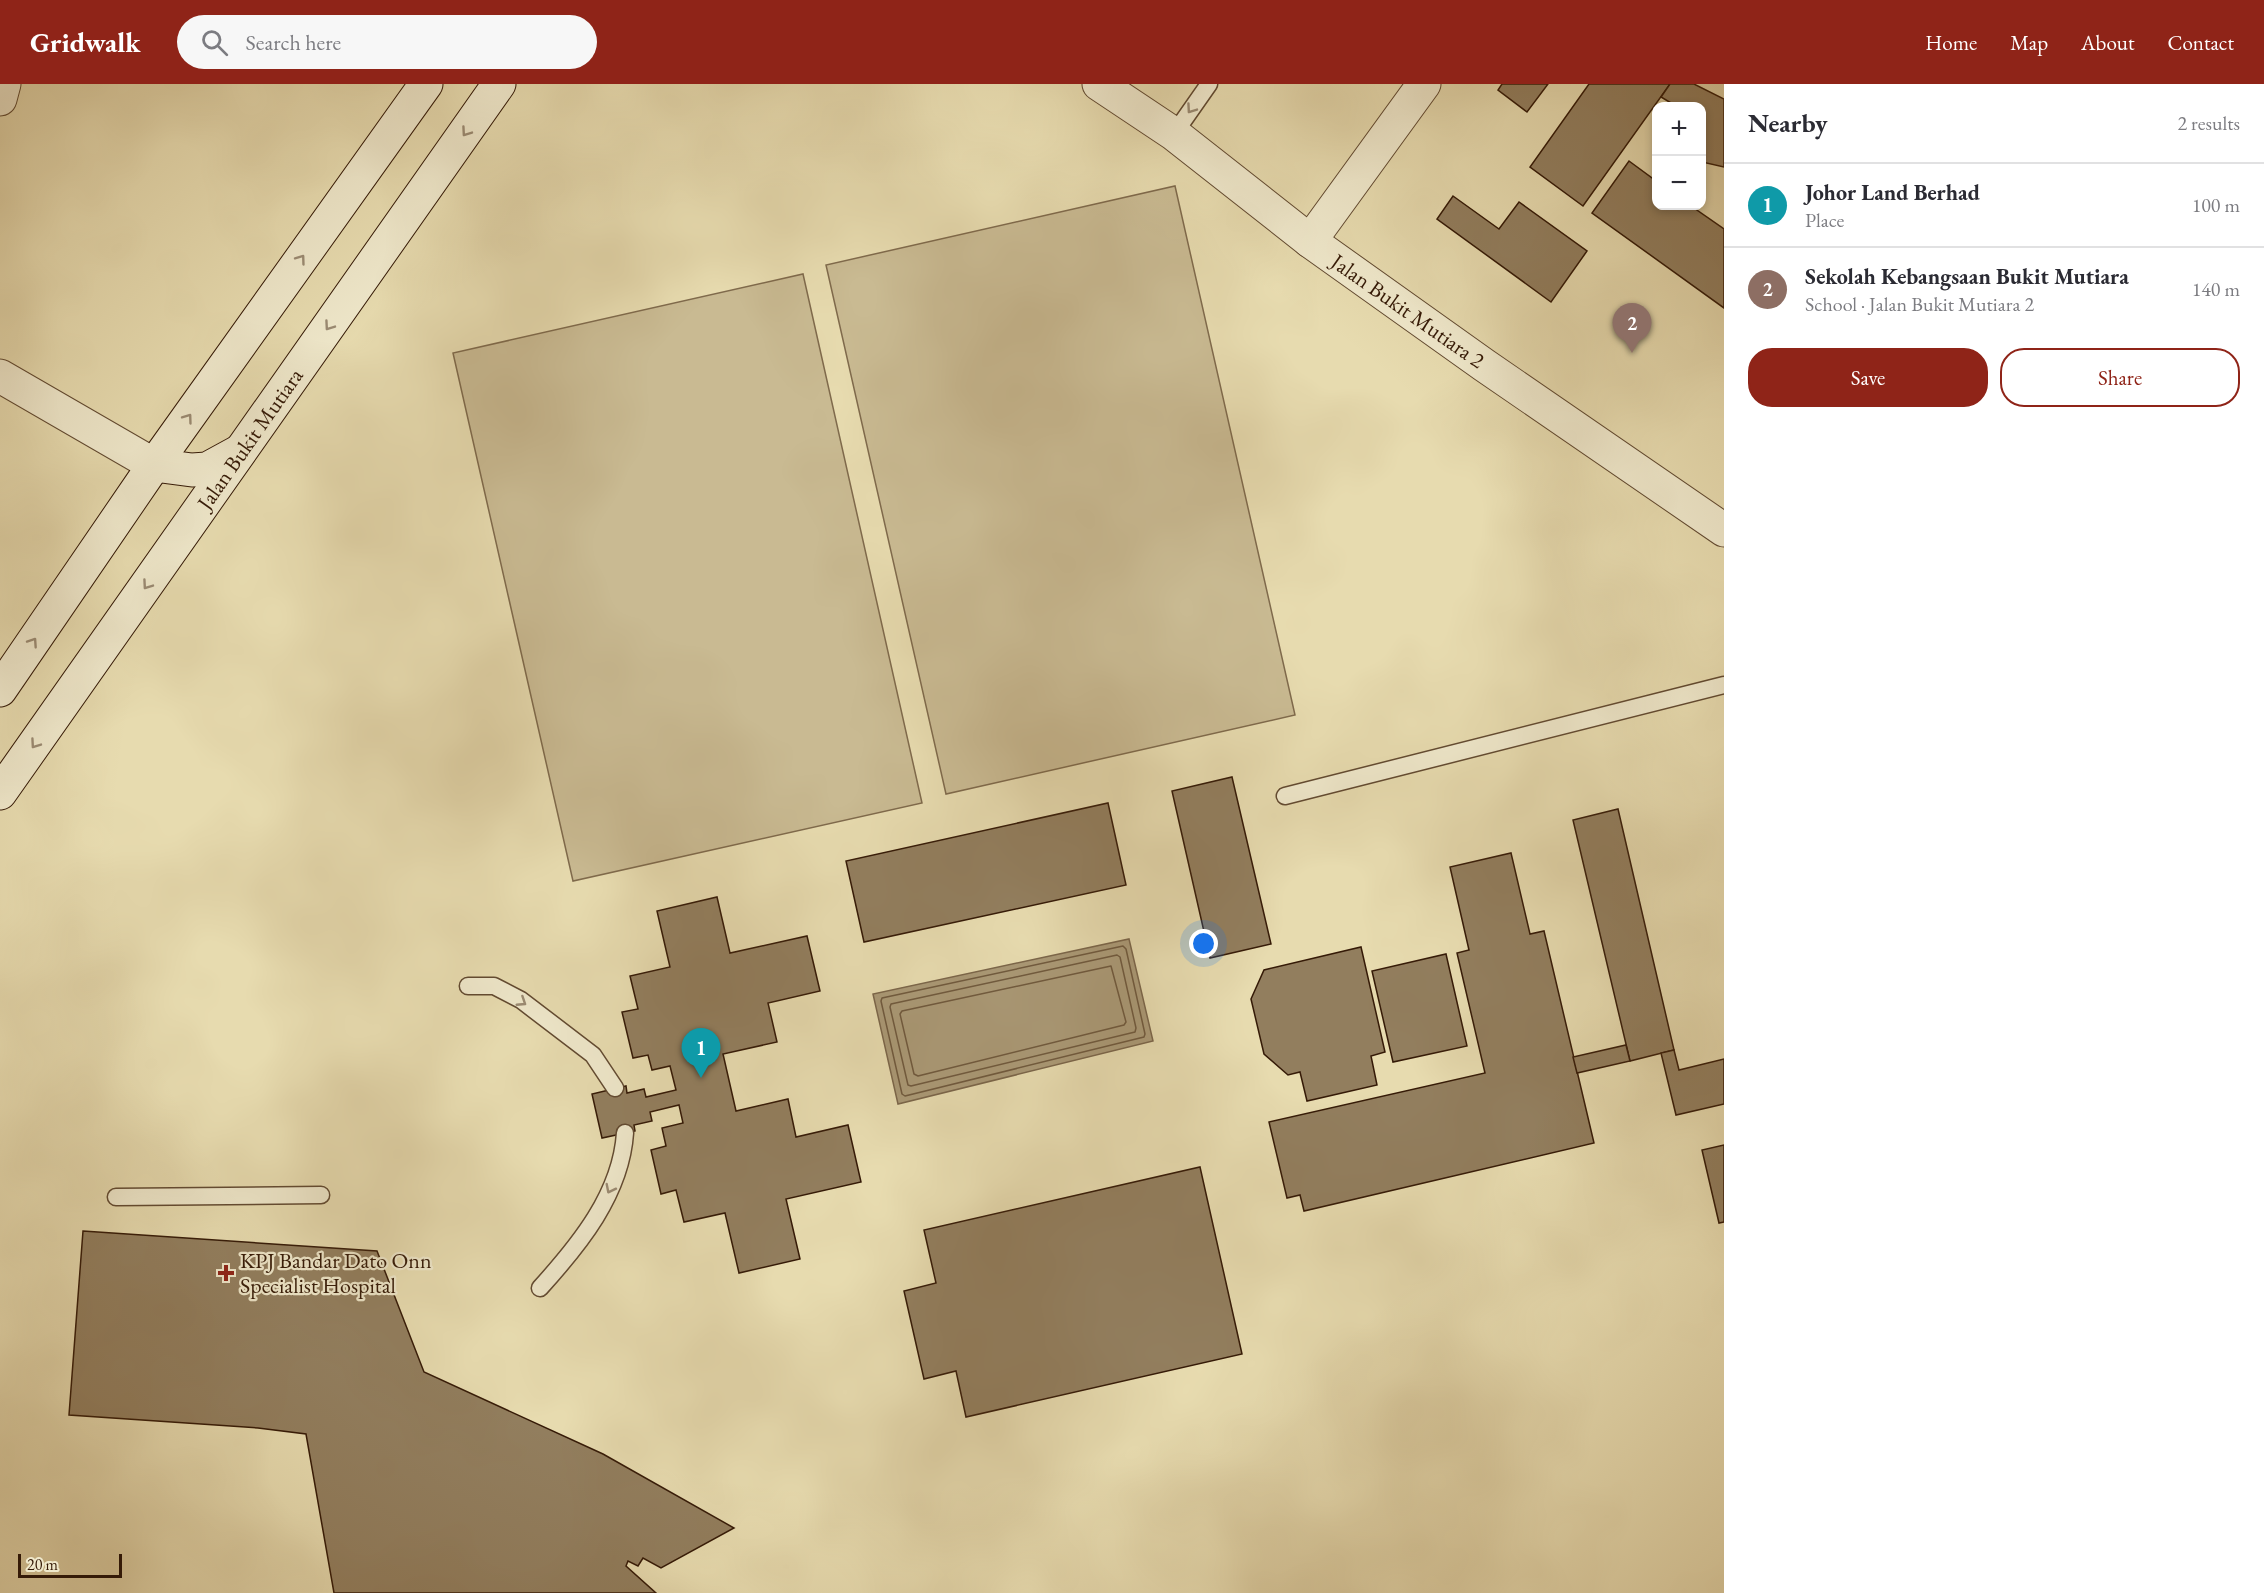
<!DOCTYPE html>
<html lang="en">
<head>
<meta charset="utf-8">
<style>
	:root { --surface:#fff; --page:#f7f7f7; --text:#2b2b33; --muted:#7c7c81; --line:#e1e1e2; --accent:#8f2418 }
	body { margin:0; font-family:"EB Garamond",serif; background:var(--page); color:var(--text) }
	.controls { position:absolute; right:18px; top:18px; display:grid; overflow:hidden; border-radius:12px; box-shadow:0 3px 9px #0003 }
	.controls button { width:54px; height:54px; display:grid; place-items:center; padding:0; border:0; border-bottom:2px solid var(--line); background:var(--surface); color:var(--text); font:30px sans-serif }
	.scale { position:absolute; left:18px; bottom:15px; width:104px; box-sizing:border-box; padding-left:6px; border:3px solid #351a07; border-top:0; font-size:16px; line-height:21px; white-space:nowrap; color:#351a07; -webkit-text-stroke:4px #efe8cb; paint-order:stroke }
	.you { position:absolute; left:1204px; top:860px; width:21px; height:21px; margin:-15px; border:4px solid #fff; border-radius:50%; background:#1a73e8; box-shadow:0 0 0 9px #1a73e833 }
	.badge { display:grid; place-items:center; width:39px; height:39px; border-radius:50%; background:var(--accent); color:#fff; font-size:20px; font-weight:700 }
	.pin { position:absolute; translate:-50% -50px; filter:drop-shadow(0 2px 3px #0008) }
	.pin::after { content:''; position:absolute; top:32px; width:21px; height:18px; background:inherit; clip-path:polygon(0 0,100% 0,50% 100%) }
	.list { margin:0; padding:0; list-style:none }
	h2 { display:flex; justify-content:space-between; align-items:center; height:78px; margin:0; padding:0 24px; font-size:26px }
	h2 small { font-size:20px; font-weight:400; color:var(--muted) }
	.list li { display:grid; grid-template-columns:39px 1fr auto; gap:18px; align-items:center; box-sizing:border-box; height:84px; padding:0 24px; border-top:2px solid var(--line) }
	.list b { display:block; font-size:22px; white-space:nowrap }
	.list p { margin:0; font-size:20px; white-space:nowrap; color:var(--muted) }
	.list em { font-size:20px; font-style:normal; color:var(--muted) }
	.actions { display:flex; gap:12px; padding:18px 24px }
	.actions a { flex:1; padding:14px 0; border:2px solid var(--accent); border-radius:24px; text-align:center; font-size:21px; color:var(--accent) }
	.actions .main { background:var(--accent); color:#fff }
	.icon { flex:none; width:33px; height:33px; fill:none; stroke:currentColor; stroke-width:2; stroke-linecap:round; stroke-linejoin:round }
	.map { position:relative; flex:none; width:1724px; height:1509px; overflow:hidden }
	header { display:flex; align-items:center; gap:36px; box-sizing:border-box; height:84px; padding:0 30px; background:var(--accent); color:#fff }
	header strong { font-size:28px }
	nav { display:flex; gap:33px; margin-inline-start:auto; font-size:21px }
	.search { width:420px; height:54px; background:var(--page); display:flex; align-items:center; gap:15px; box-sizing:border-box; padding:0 21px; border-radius:33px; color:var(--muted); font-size:22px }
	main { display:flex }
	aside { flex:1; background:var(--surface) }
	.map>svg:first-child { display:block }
	.green { fill:#c9ba92; stroke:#7f6a4c; stroke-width:1.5 }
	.water { fill:#aa9976; stroke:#7b664a; stroke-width:1.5 }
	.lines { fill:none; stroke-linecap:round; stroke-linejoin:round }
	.shore { stroke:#705a3e; stroke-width:1.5 }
	.building { fill:#927e5e; stroke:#351a07; stroke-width:1.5 }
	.lane-casing { stroke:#624a31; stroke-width:19 }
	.street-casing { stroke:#624a31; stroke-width:35 }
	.secondary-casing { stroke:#351a07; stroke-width:35 }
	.lane { stroke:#efe8cb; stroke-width:16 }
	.street { stroke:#efe8cb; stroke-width:33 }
	.secondary { stroke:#efe8cb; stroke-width:33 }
	.oneway { stroke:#9b8b73 }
	.poi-dot { fill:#8f2418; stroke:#efe8cb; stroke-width:2 }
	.labels { text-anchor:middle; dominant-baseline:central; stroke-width:4.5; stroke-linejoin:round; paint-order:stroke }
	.street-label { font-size:22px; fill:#351a07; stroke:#efe8cb }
	.poi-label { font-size:22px; fill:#351a07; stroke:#efe8cb; text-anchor:start }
</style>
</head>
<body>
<header>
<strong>Gridwalk</strong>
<div class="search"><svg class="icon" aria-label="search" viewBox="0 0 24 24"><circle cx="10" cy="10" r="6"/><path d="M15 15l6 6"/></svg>Search here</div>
<nav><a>Home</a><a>Map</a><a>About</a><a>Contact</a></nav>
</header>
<main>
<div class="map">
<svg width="1724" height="1509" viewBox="0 0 1724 1509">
	<rect width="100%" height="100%" fill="#e7dbaf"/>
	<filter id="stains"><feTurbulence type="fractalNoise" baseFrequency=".00333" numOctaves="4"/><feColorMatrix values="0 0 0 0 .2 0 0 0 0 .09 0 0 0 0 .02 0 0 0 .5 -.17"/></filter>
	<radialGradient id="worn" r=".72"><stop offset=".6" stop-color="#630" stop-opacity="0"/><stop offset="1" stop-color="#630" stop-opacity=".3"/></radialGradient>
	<!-- green -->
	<g class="green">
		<path d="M1175,102L1295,631L946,710L826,181Z"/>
		<path d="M803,190L922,719L573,797L453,269Z"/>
	</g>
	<!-- water -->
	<path class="water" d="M1129,855L1153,957L898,1020L873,910Z"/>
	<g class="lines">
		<!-- shore -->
		<g class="shore">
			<path d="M1123,862L1126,865L1145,950L1144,953L905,1012L902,1010L881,917L882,914Z"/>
			<path d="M1117,871L1120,873L1136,944L1135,948L911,1002L908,1001L890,923L891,920Z"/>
			<path d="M1111,882L1126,938L1124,941L918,992L914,990L900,930L902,927Z"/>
		</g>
	</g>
	<!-- building -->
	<g class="building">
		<path d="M1502,0H1548L1527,28L1498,6Z"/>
		<path d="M1589,0H1670L1583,122L1530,83Z"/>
		<path d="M1670,0H1694L1724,15V83L1702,78V22H1676L1661,13Z"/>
		<path d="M1629,77L1656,97V122H1691L1724,145V224L1592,129Z"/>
		<path d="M1453,112L1499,145L1519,118L1587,167L1551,218L1437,135Z"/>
		<path d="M1232,693L1271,860L1210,874L1172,707Z"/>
		<path d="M1108,719L1126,801L864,858L846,777Z"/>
		<path d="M1618,725L1674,966L1630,977L1573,736Z"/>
		<path d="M1511,769L1530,850L1544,847L1594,1059L1304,1127L1300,1111L1287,1114L1269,1038L1485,989L1457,869L1469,866L1450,783Z"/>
		<path d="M717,813L730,869L807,852L820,907L768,919L777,958L723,970L736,1027L788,1015L796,1053L848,1041L861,1098L786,1115L800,1175L739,1189L725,1129L684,1138L676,1106L661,1110L651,1066L666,1062L662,1044L683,1039L679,1021L650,1028L652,1037L634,1041L635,1047L602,1054L592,1010L626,1002L627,1009L644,1005L646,1013L676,1006L670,982L652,986L648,971L633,974L622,928L638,925L630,892L670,883L657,827Z"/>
		<path d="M1361,863L1385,968L1371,972L1377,1001L1307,1017L1300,988L1288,991L1264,970L1251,915L1264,886Z"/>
		<path d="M1446,870L1467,962L1393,978L1372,887Z"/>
		<path d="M1626,961L1630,977L1577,989L1573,973Z"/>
		<path d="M1674,966L1679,986L1724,975V1020L1676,1031L1661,969Z"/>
		<path d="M1724,1061V1138L1719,1139L1702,1066Z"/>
		<path d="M1200,1083L1242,1270L966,1333L956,1287L924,1295L904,1207L936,1199L924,1146Z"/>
		<path d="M83,1147L377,1167L424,1288L603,1370L734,1444L661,1484L643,1474L638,1482L628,1477L626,1482L656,1509H334L306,1350L258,1344L69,1331Z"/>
	</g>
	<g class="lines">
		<!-- lane casing -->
		<g class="lane-casing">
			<g id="lane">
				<path d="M1174,50L1209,0"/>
				<path d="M1285,712L1724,601"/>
				<path d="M468,902H494L521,916L593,971L615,1004"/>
				<path d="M116,1113L321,1111"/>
				<path d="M540,1204C579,1161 621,1110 625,1049"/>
			</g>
		</g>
		<!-- street casing -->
		<g class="street-casing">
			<g id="street">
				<path d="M1099,0L1174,50L1310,157L1484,281L1724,446"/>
				<path d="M0,15L4,0"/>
				<path d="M1310,157L1424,0"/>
				<path d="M0,292L154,381"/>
			</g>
		</g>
		<!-- secondary casing -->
		<g class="secondary-casing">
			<g id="secondary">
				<path d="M154,381L192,386L207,385L240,367"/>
				<path d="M0,606L154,381L426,0"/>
				<path d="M0,709L499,0"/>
			</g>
		</g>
		<!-- lane -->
		<use href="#lane" class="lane"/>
		<!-- street -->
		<use href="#street" class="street"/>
		<!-- secondary -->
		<use href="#secondary" class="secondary"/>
	</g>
	<!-- one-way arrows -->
	<defs><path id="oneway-chevron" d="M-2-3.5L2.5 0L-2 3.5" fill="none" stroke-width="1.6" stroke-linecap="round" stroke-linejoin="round" transform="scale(1.5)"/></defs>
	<g class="oneway">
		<use href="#oneway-chevron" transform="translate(1191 25) rotate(125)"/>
		<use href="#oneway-chevron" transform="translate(466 48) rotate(125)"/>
		<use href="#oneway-chevron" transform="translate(301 175) rotate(-54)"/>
		<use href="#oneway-chevron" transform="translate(329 242) rotate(125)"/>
		<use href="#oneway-chevron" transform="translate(188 334) rotate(-54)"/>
		<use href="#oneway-chevron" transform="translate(147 501) rotate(125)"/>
		<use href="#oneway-chevron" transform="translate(33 558) rotate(-56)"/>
		<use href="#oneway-chevron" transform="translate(35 660) rotate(125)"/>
		<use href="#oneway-chevron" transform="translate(522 918) rotate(33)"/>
		<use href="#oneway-chevron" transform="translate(610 1105) rotate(117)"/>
	</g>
	<!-- markers -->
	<path class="poi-dot" d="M223 1180h6v6h6v6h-6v6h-6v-6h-6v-6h6z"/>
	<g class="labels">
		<!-- street labels -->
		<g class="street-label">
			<text transform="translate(1408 227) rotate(35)">Jalan Bukit Mutiara 2</text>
			<text transform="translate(250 355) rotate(-55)">Jalan Bukit Mutiara</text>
		</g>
		<!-- poi labels -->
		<g class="poi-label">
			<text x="240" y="1176">KPJ Bandar Dato Onn<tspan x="240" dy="25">Specialist Hospital</tspan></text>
		</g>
	</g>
	<rect width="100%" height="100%" filter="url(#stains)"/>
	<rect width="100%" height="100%" fill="url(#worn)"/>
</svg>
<div class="controls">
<button>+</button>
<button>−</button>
</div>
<div class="scale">20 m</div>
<div class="you"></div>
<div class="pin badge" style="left:701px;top:994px;background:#0f9aa8">1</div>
<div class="pin badge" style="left:1632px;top:269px;background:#8d6e63">2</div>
</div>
<aside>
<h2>Nearby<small>2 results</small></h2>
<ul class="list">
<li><span class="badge" style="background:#0f9aa8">1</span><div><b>Johor Land Berhad</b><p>Place</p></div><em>100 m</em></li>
<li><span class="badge" style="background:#8d6e63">2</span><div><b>Sekolah Kebangsaan Bukit Mutiara</b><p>School · Jalan Bukit Mutiara 2</p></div><em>140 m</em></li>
</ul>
<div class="actions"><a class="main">Save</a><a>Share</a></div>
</aside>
</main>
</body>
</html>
